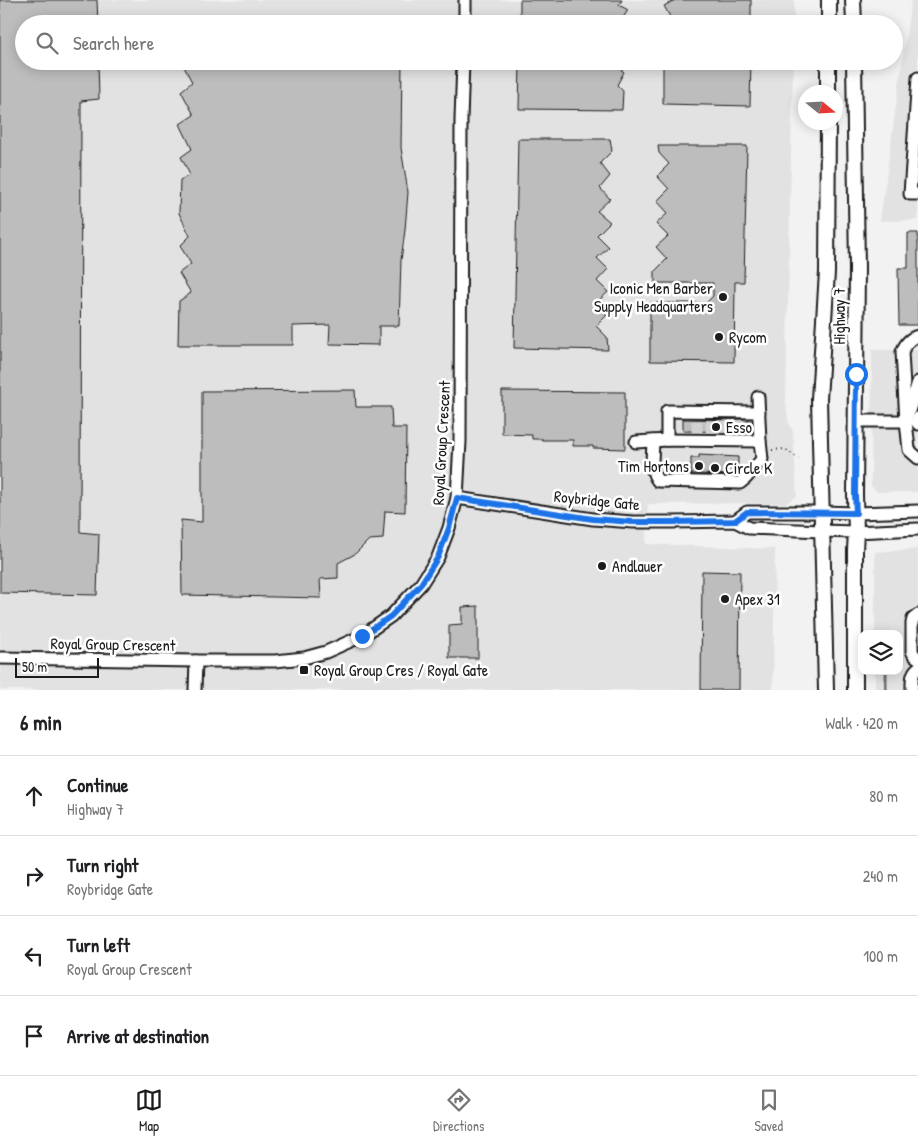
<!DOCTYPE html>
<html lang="en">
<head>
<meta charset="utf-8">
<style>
	:root { --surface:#fff; --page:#f2f2f2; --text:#202124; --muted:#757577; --line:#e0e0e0; --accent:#1c1c1c }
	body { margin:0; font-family:"Patrick Hand",sans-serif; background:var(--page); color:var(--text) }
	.controls { position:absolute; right:15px; bottom:15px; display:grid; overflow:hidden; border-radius:10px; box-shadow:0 2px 12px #0003 }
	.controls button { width:45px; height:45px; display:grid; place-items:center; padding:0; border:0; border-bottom:1px solid var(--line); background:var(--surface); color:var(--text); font:25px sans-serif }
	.compass { position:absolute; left:798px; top:85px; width:45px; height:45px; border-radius:50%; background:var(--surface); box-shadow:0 2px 12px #0003; rotate:108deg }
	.scale { position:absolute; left:15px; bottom:12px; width:84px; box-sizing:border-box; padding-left:5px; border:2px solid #1c1c1c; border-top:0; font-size:14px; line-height:18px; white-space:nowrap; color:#1c1c1c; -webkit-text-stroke:4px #fff; paint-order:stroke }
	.stop { position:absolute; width:15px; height:15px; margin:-11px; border:4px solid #1a73e8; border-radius:50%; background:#fff }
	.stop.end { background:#1a73e8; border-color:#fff; box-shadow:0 1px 5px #0008 }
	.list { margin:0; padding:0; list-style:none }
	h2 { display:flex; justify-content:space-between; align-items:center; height:65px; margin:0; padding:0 20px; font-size:21px }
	h2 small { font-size:16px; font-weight:400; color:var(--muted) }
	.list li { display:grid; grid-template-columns:32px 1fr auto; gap:15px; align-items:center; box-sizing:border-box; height:80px; padding:0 20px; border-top:1px solid var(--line) }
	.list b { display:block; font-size:19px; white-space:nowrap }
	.list p { margin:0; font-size:16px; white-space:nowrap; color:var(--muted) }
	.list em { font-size:16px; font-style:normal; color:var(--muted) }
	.icon { flex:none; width:28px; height:28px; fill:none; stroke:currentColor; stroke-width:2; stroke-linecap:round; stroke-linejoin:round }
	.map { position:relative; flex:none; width:918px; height:690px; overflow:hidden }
	.search { position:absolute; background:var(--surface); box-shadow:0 2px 12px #0003; left:15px; right:15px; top:15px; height:55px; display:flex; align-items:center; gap:12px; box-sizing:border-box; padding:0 18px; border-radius:28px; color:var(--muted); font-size:19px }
	.sheet { height:385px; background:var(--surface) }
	nav { display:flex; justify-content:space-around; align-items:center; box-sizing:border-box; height:70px; border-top:1px solid var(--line); background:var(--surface); font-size:14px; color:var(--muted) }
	nav a { display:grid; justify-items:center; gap:2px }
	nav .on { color:var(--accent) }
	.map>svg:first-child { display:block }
	.built { fill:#e2e2e2 }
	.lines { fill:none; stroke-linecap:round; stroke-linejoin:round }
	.stream { stroke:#707070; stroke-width:3 }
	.building { fill:#bdbdbd; stroke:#1c1c1c }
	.minor-tunnel { stroke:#d2d2d2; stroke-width:11; stroke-dasharray:11 5.5; stroke-linecap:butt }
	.minor-casing { stroke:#1c1c1c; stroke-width:15 }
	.major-casing { stroke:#1c1c1c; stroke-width:18 }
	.path { stroke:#1c1c1c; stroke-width:2; stroke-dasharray:1 4; stroke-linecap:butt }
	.minor { stroke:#fff; stroke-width:11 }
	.major { stroke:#fff; stroke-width:14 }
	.route { stroke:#1a73e8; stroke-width:6 }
	.poi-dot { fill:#1c1c1c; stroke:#fff; stroke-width:2 }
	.labels { text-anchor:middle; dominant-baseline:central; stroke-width:5; stroke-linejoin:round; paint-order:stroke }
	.poi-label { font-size:16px; fill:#1c1c1c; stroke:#fff; text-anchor:start }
	.street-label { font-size:16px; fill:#1c1c1c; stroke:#fff }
</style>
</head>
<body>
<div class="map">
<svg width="918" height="690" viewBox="0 0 918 690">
	<rect width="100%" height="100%" fill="#f2f2f2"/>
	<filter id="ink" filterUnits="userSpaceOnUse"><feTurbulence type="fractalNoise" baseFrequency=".02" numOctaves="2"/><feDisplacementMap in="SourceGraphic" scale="10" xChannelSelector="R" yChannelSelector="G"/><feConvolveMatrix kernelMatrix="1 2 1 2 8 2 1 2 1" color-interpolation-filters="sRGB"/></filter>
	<g filter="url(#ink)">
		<!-- built -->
		<g class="built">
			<path d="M0,0H794V24H24V61H793L786,402L788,421L793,432L797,496L786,503L648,504L646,544L775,549L773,690H0Z"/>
			<path d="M911,0H918V220L880,221Z"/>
			<path d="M872,350H918V492H878L871,486Z"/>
			<path d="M918,549V690H875V671H899V634H875V552Z"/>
		</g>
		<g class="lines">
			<!-- stream -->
			<path class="stream" d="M886,671V690"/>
		</g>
		<!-- building -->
		<g class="building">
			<path d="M0,0H97L98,24H24V61H98L99,99L81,101L80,532L99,534L97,595L0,593Z"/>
			<path d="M520,0H622L619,5L628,10L619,24H520Z"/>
			<path d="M675,0H751V24H674L664,6Z"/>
			<path d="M181,61H402L401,148L408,192L405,230L401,260L399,326H379V345L329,344L330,325L293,326V345H178L179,301L191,293L179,273L191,264L180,246L190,236L179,213L180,180L190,175L181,157L192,149L180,124L194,115L181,91L192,82Z"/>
			<path d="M520,61H620L617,67L624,72L617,85L623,91L622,110L519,109Z"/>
			<path d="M719,61H751L750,106L663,104V65H715Z"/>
			<path d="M518,139H610L612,151L600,163L610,176L600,188L610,199L597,211L610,222L597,235L609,247L597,258L608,269L597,281L608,292L595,304L607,315L596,326L607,337L608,350L514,348Z"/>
			<path d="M658,146H747L744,282H735L734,362L650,361V303H706L713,296V283H655V271L667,259L656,247L668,236L656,224L668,213L657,201L669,189L657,176L669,164L659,153Z"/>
			<path d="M908,233H918V325H899L898,268H908Z"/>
			<path d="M355,390L356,407H391L392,428H406L405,512L385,511L383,539L369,540L355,554L338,563V578L320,579L321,598L182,595L181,520L202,522V391Z"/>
			<path d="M502,391L625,392V449L593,448V446H573V440H542L543,439H532V435L502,434Z"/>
			<path d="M683,419L750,420V432L683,431Z"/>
			<path d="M699,455L738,457V475L691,474V458H699Z"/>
			<path d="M702,571L740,572L739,690H701Z"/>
			<path d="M478,606V658H449V625L462,624V607Z"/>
		</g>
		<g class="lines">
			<!-- minor-tunnel -->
			<g class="minor-tunnel">
				<path d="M739,420V432"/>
				<path d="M697,432V419"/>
				<path d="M711,432V420"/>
				<path d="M724,432V420"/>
			</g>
			<!-- minor casing -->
			<g class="minor-casing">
				<g id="minor">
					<path d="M465,24V0"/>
					<path d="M918,78L910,194H918"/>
					<path d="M908,414L918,382"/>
					<path d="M918,418L916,421L918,424"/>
					<path d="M856,421H906L909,450L918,458"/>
					<path d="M906,421L902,352C905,344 909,338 918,336"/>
					<path d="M667,440V411L759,412"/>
					<path d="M653,441C653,454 649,470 658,481L740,483L746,478L762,459L760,441"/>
					<path d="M636,442L667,440L760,441L758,397"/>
					<path d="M457,498L593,519L633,522H671L735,521L749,528L821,531L856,532L918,529"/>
					<path d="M735,521L747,512H821L856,513L918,511"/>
					<path d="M918,615L913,619L912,623V651L914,655L918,658"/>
					<path d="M0,658L196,661H275L304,658L326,652L362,636L391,616L421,584L438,557L449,528L457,498L460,441L461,120L463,61"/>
					<path d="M195,690L196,661"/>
					<path d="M912,690C912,682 911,673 918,668"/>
				</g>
			</g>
			<!-- major casing -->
			<g class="major-casing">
				<g id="major">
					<path d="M853,0L854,24"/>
					<path d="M829,24V0"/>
					<path d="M854,61L857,268L855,495L856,532L855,550V690"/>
					<path d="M828,92V61"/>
					<path d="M826,690L819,399L827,272L828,122"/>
				</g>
			</g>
			<!-- path -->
			<path class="path" d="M772,450L785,449L799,459"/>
			<!-- minor -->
			<use href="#minor" class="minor"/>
			<!-- major -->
			<use href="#major" class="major"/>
		</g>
	</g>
	<g class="lines" filter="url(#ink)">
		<!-- route -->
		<path class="route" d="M362,636L391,616L421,584L438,557L449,528L457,498L593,519L633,522H671L735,521L747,512L856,513L855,495L856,374"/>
	</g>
	<!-- markers -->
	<g class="poi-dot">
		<circle cx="723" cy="297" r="5"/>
		<circle cx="719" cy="337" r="5"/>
		<circle cx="716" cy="427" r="5"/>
		<circle cx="699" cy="466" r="5"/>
		<circle cx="715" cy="468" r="5"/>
		<circle cx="602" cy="566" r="5"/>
		<circle cx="725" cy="599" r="5"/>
		<rect x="299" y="665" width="10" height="10" rx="2.5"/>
	</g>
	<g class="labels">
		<!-- poi labels -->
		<g class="poi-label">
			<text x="713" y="288" text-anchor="end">Iconic Men Barber<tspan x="713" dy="18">Supply Headquarters</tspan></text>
			<text x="729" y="337">Rycom</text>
			<text x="726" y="427">Esso</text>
			<text x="689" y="466" text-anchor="end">Tim Hortons</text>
			<text x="725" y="468">Circle K</text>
			<text x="612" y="566">Andlauer</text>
			<text x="735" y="599">Apex 31</text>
			<text x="314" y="670">Royal Group Cres / Royal Gate</text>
		</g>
		<!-- street labels -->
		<g class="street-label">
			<text transform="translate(839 316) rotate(-90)">Highway 7</text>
			<text transform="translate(441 443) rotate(-87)">Royal Group Crescent</text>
			<text transform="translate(597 500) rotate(6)">Roybridge Gate</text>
			<text transform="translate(113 644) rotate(1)">Royal Group Crescent</text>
		</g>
	</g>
</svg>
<div class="controls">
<button><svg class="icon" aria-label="layers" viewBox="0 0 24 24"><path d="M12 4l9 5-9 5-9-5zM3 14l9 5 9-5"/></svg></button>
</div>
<svg class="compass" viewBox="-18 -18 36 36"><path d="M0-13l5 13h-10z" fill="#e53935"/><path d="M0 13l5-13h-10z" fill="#757577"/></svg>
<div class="scale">50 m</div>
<div class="stop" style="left:856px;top:374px"></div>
<div class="stop end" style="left:362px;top:636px"></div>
<div class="search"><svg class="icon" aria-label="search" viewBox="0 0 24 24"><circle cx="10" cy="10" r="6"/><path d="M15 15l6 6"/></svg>Search here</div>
</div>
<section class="sheet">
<h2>6 min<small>Walk · 420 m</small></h2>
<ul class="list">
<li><svg class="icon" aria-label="ahead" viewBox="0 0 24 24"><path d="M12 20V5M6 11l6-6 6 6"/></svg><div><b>Continue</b><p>Highway 7</p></div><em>80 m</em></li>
<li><svg class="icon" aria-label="right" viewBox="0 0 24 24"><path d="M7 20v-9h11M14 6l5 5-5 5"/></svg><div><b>Turn right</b><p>Roybridge Gate</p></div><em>240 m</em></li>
<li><svg class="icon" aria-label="left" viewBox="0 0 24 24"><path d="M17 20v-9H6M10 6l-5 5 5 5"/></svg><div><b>Turn left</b><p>Royal Group Crescent</p></div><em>100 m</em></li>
<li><svg class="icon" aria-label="arrive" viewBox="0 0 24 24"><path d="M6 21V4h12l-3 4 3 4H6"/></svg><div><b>Arrive at destination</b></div></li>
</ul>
</section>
<nav>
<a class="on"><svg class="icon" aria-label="map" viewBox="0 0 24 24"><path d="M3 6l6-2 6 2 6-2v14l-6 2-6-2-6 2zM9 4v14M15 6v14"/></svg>Map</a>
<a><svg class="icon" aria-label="directions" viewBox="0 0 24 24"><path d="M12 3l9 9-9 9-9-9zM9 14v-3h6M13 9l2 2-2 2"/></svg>Directions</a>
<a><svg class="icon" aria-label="saved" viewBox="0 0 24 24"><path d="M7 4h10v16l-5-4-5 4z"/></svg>Saved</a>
</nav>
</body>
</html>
